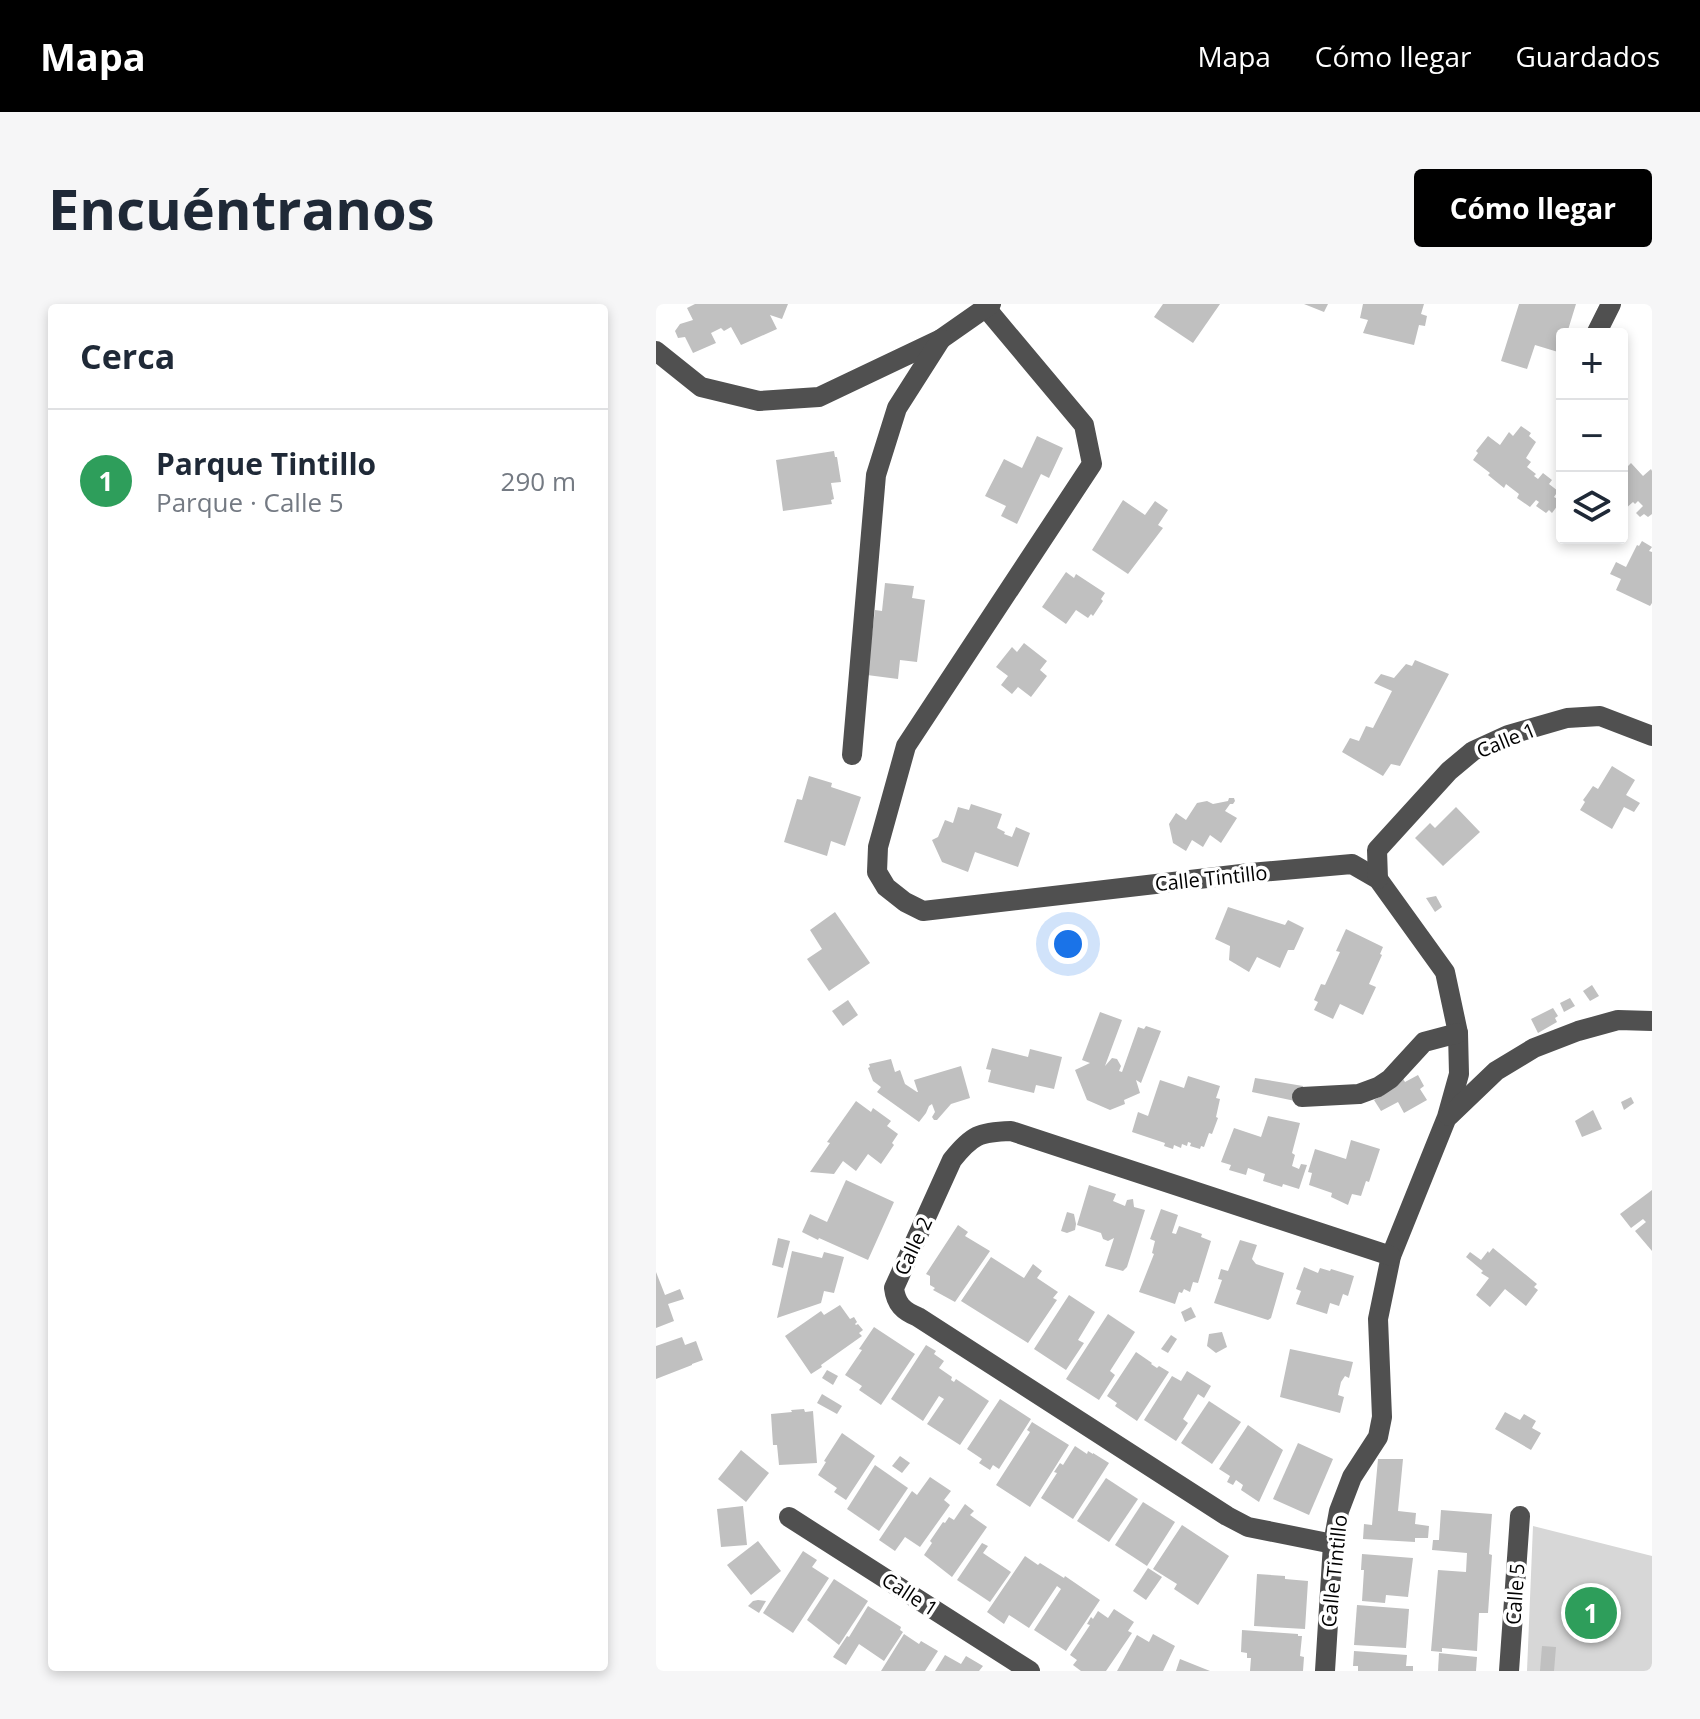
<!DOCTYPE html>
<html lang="es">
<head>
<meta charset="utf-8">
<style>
	:root { --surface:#fff; --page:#f6f6f7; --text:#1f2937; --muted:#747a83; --line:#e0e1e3; --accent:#000 }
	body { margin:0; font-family:"Open Sans",sans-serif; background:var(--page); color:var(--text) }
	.controls { position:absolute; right:24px; top:24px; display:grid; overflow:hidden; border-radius:8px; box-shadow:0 4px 12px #0003 }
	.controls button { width:72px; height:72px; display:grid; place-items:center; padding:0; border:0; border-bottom:2px solid var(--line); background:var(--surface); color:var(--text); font:40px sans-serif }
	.you { position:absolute; left:412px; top:640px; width:28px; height:28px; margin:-20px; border:6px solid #fff; border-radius:50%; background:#1a73e8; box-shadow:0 0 0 12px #1a73e833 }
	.badge { display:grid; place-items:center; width:52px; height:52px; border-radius:50%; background:var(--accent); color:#fff; font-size:26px; font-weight:700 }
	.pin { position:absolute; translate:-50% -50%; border:4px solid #fff; box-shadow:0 2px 8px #0006 }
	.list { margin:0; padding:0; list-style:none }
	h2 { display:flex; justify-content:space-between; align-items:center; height:104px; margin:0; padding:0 32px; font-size:34px }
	h2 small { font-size:26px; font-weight:400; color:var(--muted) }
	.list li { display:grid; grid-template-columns:52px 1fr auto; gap:24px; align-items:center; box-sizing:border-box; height:144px; padding:0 32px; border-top:2px solid var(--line) }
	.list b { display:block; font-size:30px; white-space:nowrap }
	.list p { margin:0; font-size:26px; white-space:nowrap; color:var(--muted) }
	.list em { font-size:26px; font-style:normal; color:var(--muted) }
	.icon { flex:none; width:44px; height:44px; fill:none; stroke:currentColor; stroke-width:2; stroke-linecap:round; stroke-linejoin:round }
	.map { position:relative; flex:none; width:996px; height:1367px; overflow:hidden; border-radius:8px }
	header { display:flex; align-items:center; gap:48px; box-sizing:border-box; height:112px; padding:0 40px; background:var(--accent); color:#fff }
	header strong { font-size:38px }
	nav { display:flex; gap:44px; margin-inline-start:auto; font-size:28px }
	.intro { display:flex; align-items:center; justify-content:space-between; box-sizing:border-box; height:192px; padding:0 48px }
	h1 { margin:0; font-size:56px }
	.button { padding:20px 36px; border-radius:8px; background:var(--accent); color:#fff; font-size:28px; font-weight:700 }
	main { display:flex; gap:48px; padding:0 48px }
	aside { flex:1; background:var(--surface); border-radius:8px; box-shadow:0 4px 12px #0003 }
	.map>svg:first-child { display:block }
	.green { fill:#d7d7d7 }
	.building { fill:#c0c0c0 }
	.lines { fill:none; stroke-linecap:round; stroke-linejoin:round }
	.minor { stroke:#505050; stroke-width:20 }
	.labels { text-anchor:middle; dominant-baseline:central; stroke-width:7; stroke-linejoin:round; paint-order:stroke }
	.street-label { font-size:20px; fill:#000; stroke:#fff }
</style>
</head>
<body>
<header>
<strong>Mapa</strong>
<nav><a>Mapa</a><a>Cómo llegar</a><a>Guardados</a></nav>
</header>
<div class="intro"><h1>Encuéntranos</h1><a class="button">Cómo llegar</a></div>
<main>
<aside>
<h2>Cerca<small></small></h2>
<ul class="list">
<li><span class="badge" style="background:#2e9e5b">1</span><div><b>Parque Tintillo</b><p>Parque · Calle 5</p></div><em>290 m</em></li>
</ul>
</aside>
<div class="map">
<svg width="996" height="1367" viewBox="0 0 996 1367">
	<rect width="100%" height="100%" fill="#fff"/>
	<!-- green -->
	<path class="green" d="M877,1222L996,1252V1367H871Z"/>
	<!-- building -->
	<g class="building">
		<path d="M39,0H132L126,15L114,11L121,25L85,41L75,23L68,27L65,24L55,29L60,39L37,49L29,33L22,34L19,27L24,20L37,16L31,4Z"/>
		<path d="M507,0H564L537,39L498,13Z"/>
		<path d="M648,0H672L668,8Z"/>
		<path d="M707,0H768L765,10L771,12L769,22L763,21L758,41L707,29L712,16L704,14Z"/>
		<path d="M863,0H920L912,26L909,25L906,30L902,48L879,41L871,65L845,57Z"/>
		<path d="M865,122L875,129L873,132L880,138L870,154L875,158L871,163L880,170L878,172L882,175L887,169L896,176L893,180L902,187L898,193L905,197L896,209L893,206L890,209L880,202L883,198L880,196L874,203L861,194L863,190L850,180L848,184L832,171L834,169L817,156L822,149L820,147L832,132L844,141L853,128L857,132Z"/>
		<path d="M381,132L407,144L393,174L385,170L361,220L345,212L350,202L329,192L348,155L366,164Z"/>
		<path d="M178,147L179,153H181L185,178L175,179L178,195L175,196L176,200L127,207L120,156Z"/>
		<path d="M975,159L987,172L995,165L996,167V210L992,213L988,210L984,213L980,209L987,202L982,197L979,200L977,198L968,206L966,203V168Z"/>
		<path d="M467,196L489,211L499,197L512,206L502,221L507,224L472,270L436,246Z"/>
		<path d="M986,237L996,243L993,247L996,248V299L994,302L960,286L965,275L954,270L960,258L970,263L981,241L983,242Z"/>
		<path d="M410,268L418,274L420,270L449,289L445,295L447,297L437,312L435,310L432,314L420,306L410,320L386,303Z"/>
		<path d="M229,279L258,282L256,294L269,296L261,358L244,356L242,375L211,371L219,306L226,307Z"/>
		<path d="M368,339L391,357L384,366L391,372L375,393L362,383L356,390L345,381L352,372L340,363L356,343L361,348Z"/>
		<path d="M759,356L793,370L744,462L735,460L727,472L686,448L694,434L703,437L710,422L717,424L736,387L718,379L725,370L738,374L750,360L756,362Z"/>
		<path d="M956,462L979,476L970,491L984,499L978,508L968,503L956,525L924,506L929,498L927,496L930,492L937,482L942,485Z"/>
		<path d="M153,472L176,479L175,483L205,493L189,542L175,537L171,552L128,538L141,495L146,496Z"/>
		<path d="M573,494H578L579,497L577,500H574L569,507L581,514L565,539L554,531L547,543L536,536L530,547L517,539L513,520L520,509L530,516L541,499L551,497L557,500L572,497Z"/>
		<path d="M315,500L346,510L341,524L349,528L348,530L356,533L360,523L374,529L362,563L319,548L312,568L286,558L276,536L282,533L289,516L297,519L302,503L313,506Z"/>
		<path d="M800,503L824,528L787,562L759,534L774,519L779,524Z"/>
		<path d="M780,592L786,603L779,608L770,594Z"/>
		<path d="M572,603L629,621L632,616L648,624L638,646H632L624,664L601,653L593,668L573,656L574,642L559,635Z"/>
		<path d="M179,608L214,659L173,687L151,655L166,645L154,626Z"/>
		<path d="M690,625L727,643L724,650L726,651L713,680L720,683L707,711L684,700L677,715L658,706L662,698L658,696L665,680L669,681L684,648L680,647Z"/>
		<path d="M936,681L943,692L934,697L927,687Z"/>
		<path d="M914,694L919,702L908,708L904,699Z"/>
		<path d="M192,696L202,711L187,722L176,707Z"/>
		<path d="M897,704L902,712L899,714L901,718L882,729L875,715Z"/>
		<path d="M444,708L466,716L449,762L456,754L461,755L465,762L463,767L466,768L482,723L488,725L490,722L505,727L485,779L480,776L484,789L468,796L469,800L454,806L431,796L419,766L434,759L426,756Z"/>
		<path d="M336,744L372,753L374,745L406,753L398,785L380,781L378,789L332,778L335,766L330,765Z"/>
		<path d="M235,755L239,768L244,766L249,780L261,788H262L258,776L305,762L314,794L295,800L281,816H278L276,813L279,808L276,800L273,802L270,809L263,818L221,788L225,783L217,777L212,764L214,763L213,760Z"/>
		<path d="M762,771L768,782L764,785L771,796L748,809L742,798L725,807L718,796L730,789L746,773L749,778Z"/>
		<path d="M532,772L564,782L560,794L564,795L560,813L562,814L556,830L553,829L548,843L545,842L544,845L534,842L535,839L532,838L531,842L526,840L525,844L518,841L517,845L508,842L509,839L476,828L482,808L492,812L504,776L528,784Z"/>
		<path d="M599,774L647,782L644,798L596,788Z"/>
		<path d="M975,793L978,799L968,806L965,798Z"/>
		<path d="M200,797L215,808L217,804L235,817L231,822L242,830L236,839L238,841L225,860L212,850L200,867L187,857L178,870L154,868L174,839L171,838Z"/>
		<path d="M937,806L946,825L926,833L919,817Z"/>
		<path d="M612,812L644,819L636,849L639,851L636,862L643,865L645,860L651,861L643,885L627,880L626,883L607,877L609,870L592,864L590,871L573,866L575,861L565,858L578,824L605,833Z"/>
		<path d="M695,836L724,845L713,878L710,877L705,892L696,890L692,901L675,893L676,889L653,881L656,869L652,868L659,845L690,855Z"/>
		<path d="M190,876L238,898L212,956L163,934L162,936L146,928L154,910L171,918Z"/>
		<path d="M433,881L460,890L457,897L469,902L471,896L477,895L478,903L489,906L471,963L467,967L449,962L458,934L452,937L447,935L445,929L421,921Z"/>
		<path d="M996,886V947L979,927L990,918L987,915L975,924L964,910Z"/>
		<path d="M505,905L522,911L516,929L520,930L523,922L546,930L545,933L555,937L542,979L537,978L534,988L528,985L526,989L523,988L519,1000L483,988L498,950L496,949L499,937L494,935Z"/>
		<path d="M411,908L418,910L420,920L419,926L411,929L405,927Z"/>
		<path d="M302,921L312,928L309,932L334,947L299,998L277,986L279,984L274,981V972L270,970Z"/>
		<path d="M122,934L134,937L127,964L116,961Z"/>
		<path d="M584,936L601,941L596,955L600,960L628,969L615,1014L612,1016L558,999L566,976L562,975L565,965L572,967Z"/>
		<path d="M837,944L881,980L878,983L882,986L870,1002L849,985L834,1003L820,991L833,974L825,969L827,967L810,953L814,948L825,956L832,947L833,949Z"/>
		<path d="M136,947L166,954L168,948L188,953L178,989L168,987L165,999L121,1014Z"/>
		<path d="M335,953L368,974L377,960L386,967L381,974L402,988L397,994L401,996L372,1039L305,997Z"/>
		<path d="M648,963L662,969L664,964L674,967L675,965L698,972L692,992L687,990L683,1002L674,999L671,1010L640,1000L645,987L640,985Z"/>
		<path d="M0,968L9,991L24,985L28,995L12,1000L18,1017L0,1024Z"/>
		<path d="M413,991L439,1008L422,1036L428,1039L410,1066L378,1045Z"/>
		<path d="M184,1001L194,1015L198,1013L201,1018L199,1020L200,1021L202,1020L207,1026L203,1029L206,1032L165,1061L166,1063L155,1070L129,1032L165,1007L168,1011Z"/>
		<path d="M535,1003L540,1013L529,1018L525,1008Z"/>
		<path d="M452,1010L479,1028L454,1067L459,1071L443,1096L410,1075Z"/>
		<path d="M218,1023L259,1050L225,1101L203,1086L206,1082L189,1071L206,1046L203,1045Z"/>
		<path d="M566,1028L571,1043L560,1049L551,1042L553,1030Z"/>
		<path d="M515,1031L521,1035L512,1049L505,1045Z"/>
		<path d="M26,1033L29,1041L40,1037L47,1056L36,1060V1061L0,1075V1042Z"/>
		<path d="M270,1041L280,1047L278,1050L288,1057L283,1064L296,1073L295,1076L298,1078L300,1075L333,1097L304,1141L271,1120L288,1095L283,1092L267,1117L235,1095Z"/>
		<path d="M634,1045L697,1058L693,1074L689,1072L685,1078L682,1091L688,1093L684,1109L624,1093Z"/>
		<path d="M480,1048L496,1059L495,1060L501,1064L503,1062L513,1068L481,1117L459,1102L461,1099L451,1092Z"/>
		<path d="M171,1066L182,1072L177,1081L166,1074Z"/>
		<path d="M531,1067L555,1082L548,1094L542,1090L527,1115L532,1119L520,1137L488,1116L516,1072L525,1077Z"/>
		<path d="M166,1090L186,1102L181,1110L161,1099Z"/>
		<path d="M344,1095L375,1115L343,1165L337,1161L334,1166L323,1159L326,1155L311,1145Z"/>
		<path d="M553,1097L585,1118L556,1160L525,1139Z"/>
		<path d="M148,1105L149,1108L157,1107L161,1159L123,1161L121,1141H117L115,1110L136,1108L135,1106Z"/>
		<path d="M849,1108L864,1116L868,1110L880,1117L876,1124L885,1129L875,1146L839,1125Z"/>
		<path d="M376,1118L413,1141L374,1203L340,1181L374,1128L371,1126Z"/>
		<path d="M592,1121L627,1146L603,1198L585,1186L587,1181L580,1176L577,1181L571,1178L574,1172L563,1165Z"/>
		<path d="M186,1129L219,1152L190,1196L178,1188L181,1184L162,1171L170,1158L168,1157Z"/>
		<path d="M642,1139L677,1155L653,1211L617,1195Z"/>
		<path d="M419,1142L431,1150L432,1147L437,1150V1149L453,1159L417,1215L385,1194L401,1169L398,1168L404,1159L407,1161Z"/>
		<path d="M85,1146L113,1169L90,1198L62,1175Z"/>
		<path d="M244,1152L254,1159L246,1169L236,1162Z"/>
		<path d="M722,1155H747L742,1207L760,1209L759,1220L773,1222L772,1234H759V1238L707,1235L708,1220L716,1221Z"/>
		<path d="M219,1161L252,1184L223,1227L191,1205Z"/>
		<path d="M274,1173L295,1187L288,1196L294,1201L264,1243L249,1233L239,1247L223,1236L256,1187L261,1191Z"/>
		<path d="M450,1174L482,1195L453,1238L421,1217Z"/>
		<path d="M487,1198L519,1218L491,1262L459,1241Z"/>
		<path d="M309,1200L318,1207L314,1211L331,1223L296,1273L268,1251L276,1239L274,1237L287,1218L289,1219L293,1213L298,1216Z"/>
		<path d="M87,1202L91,1241L65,1243L61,1205Z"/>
		<path d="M785,1206L836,1210L833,1250L836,1251L832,1309H823L821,1347L786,1344V1348L775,1347L782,1266L810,1268L811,1249L776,1246L777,1236H783Z"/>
		<path d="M526,1221L573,1252L542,1301L518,1285L521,1280L497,1265Z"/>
		<path d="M102,1237L125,1267L95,1291L71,1261Z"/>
		<path d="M326,1239L332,1242L327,1249L355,1268L334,1298L301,1276Z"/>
		<path d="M147,1247L161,1256L156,1263L173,1274L137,1329L107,1309Z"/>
		<path d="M706,1250L757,1254L752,1293L730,1291L729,1299L706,1297L708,1266H705Z"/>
		<path d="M369,1252L382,1261L384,1259L408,1274L409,1272L444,1296L410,1347L378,1326L405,1285L401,1282L373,1324L353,1311L348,1320L331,1308Z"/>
		<path d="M492,1264L506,1273L490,1296L477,1287Z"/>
		<path d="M601,1270L629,1272V1275L652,1277L649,1325L598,1322Z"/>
		<path d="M178,1275L212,1297L183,1341L151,1316Z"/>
		<path d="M102,1296L110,1297L103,1309L92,1302L97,1297Z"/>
		<path d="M701,1301L753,1305L750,1344L698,1341Z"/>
		<path d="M212,1302L245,1323L244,1326L247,1328L228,1357L203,1340L190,1361L177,1353L191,1332L193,1333Z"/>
		<path d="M458,1305L478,1318L472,1327L476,1329L450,1367H425L417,1361L421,1356L414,1351L434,1321L431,1320L435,1313L437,1315L442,1307L452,1314Z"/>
		<path d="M586,1326L642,1330V1332H646L644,1352L648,1353L647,1367H594L595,1354H591V1349L585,1348Z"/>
		<path d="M248,1330L263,1340L265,1337L282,1347L269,1367H225Z"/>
		<path d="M497,1330L519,1342L507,1367H461L481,1331L493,1338Z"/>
		<path d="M886,1342L900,1343L898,1367H884Z"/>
		<path d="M698,1347L751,1351L750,1362H757V1367H702V1362H697Z"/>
		<path d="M783,1349L821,1353L820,1367H782Z"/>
		<path d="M289,1351L305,1360L310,1352L327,1362L323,1367H279Z"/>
		<path d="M524,1355L554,1367H520Z"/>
	</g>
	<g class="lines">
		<!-- minor -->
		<g class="minor">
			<path d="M330,4L428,121L436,160L250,442L222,543L221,568L230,583L249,598L267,607L594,569L696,560L722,575L789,668L802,729L803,770L791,813L735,952L722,1015L726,1113L722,1133L696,1173L683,1207L677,1240L669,1367"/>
			<path d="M940,30L955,0"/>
			<path d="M0,47L45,83L103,97L163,93L285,35L335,0"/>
			<path d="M196,451L220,171L241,104L285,35"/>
			<path d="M722,575L721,546L793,467L817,447L852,431L911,414L944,412L996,432"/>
			<path d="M646,793L703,790L722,783L734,775L768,738L802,729"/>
			<path d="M793,812L840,767L878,744L922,727L962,716L996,717"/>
			<path d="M133,1213L374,1367"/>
			<path d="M677,1240L592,1223L571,1212L262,1013C247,1007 240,1000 238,984L296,856C316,831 323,828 355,827L735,952"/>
			<path d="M853,1367L864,1212"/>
		</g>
	</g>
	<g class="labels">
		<!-- street labels -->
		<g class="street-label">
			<text transform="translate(850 436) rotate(-22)">Calle 1</text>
			<text transform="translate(555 574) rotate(-6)">Calle Tintillo</text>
			<text transform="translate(257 942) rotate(-65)">Calle 2</text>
			<text transform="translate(678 1267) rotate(-84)">Calle Tintillo</text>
			<text transform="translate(254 1290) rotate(33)">Calle 1</text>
			<text transform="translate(859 1290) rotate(-86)">Calle 5</text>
		</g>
	</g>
</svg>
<div class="controls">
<button>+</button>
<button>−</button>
<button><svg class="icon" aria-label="layers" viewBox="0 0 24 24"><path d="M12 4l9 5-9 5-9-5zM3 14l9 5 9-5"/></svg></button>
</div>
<div class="you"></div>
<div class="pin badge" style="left:935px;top:1309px;background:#2e9e5b">1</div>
</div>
</main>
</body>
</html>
